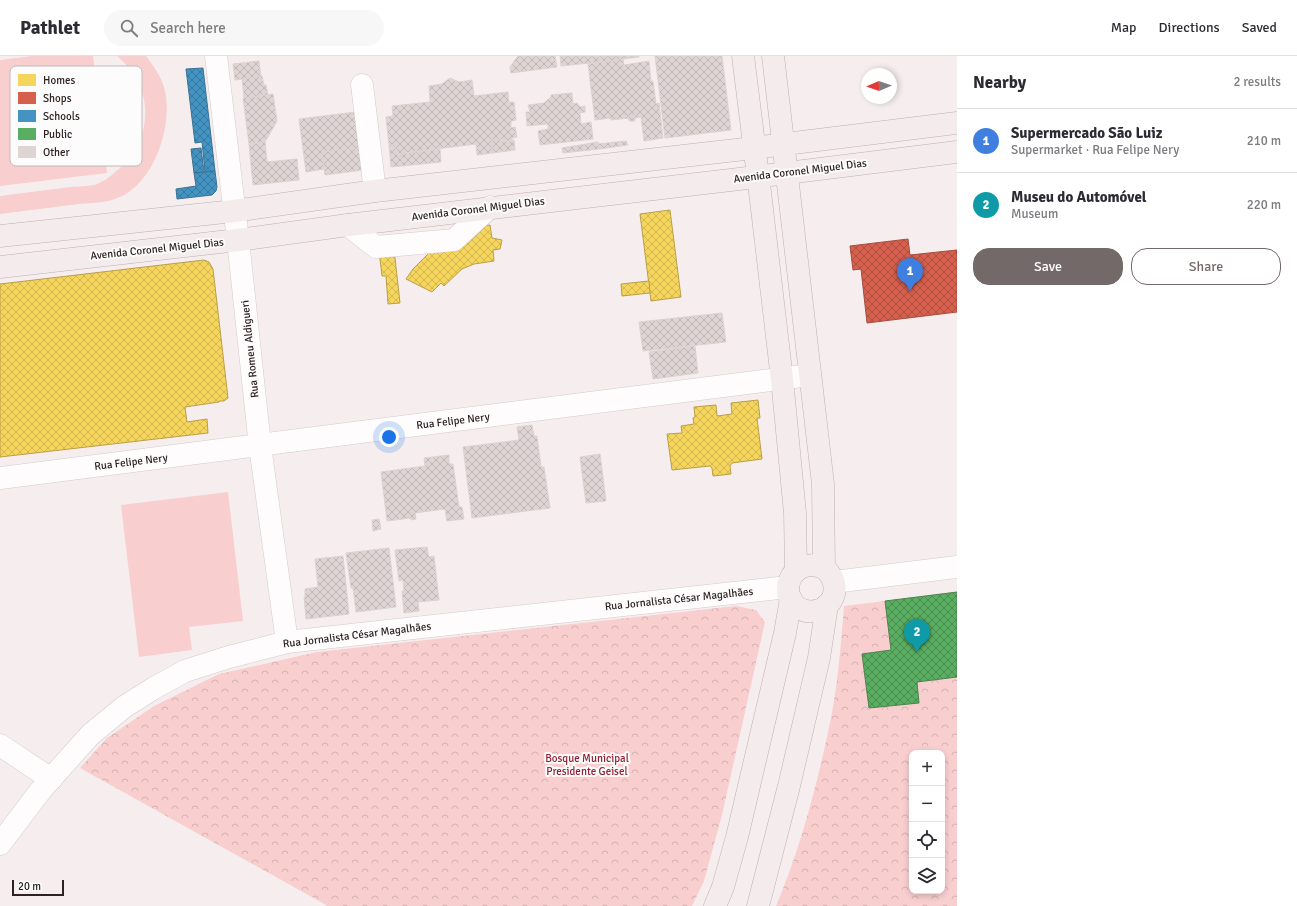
<!DOCTYPE html>
<html lang="en">
<head>
<meta charset="utf-8">
<style>
	:root { --surface:#fff; --page:#f7f7f7; --text:#2b2b33; --muted:#7c7c81; --line:#e1e1e2; --accent:#746969 }
	body { margin:0; font-family:Signika,sans-serif; background:var(--page); color:var(--text) }
	.controls { position:absolute; right:12px; bottom:12px; display:grid; overflow:hidden; border-radius:8px; box-shadow:0 2px 6px #0003 }
	.controls button { width:36px; height:36px; display:grid; place-items:center; padding:0; border:0; border-bottom:1px solid var(--line); background:var(--surface); color:var(--text); font:20px sans-serif }
	.compass { position:absolute; left:861px; top:12px; width:36px; height:36px; border-radius:50%; background:var(--surface); box-shadow:0 2px 6px #0003; rotate:268deg }
	.scale { position:absolute; left:12px; bottom:10px; width:52px; box-sizing:border-box; padding-left:4px; border:2px solid #2e2121; border-top:0; font-size:11px; line-height:14px; white-space:nowrap; color:#2e2121; -webkit-text-stroke:3px #fcfcfc; paint-order:stroke }
	.you { position:absolute; left:389px; top:381px; width:14px; height:14px; margin:-10px; border:3px solid #fff; border-radius:50%; background:#1a73e8; box-shadow:0 0 0 6px #1a73e833 }
	.badge { display:grid; place-items:center; width:26px; height:26px; border-radius:50%; background:var(--accent); color:#fff; font-size:13px; font-weight:700 }
	.pin { position:absolute; translate:-50% -33px; filter:drop-shadow(0 1px 2px #0008) }
	.pin::after { content:''; position:absolute; top:21px; width:14px; height:12px; background:inherit; clip-path:polygon(0 0,100% 0,50% 100%) }
	.list { margin:0; padding:0; list-style:none }
	h2 { display:flex; justify-content:space-between; align-items:center; height:52px; margin:0; padding:0 16px; font-size:17px }
	h2 small { font-size:13px; font-weight:400; color:var(--muted) }
	.list li { display:grid; grid-template-columns:26px 1fr auto; gap:12px; align-items:center; box-sizing:border-box; height:64px; padding:0 16px; border-top:1px solid var(--line) }
	.list b { display:block; font-size:15px; white-space:nowrap }
	.list p { margin:0; font-size:13px; white-space:nowrap; color:var(--muted) }
	.list em { font-size:13px; font-style:normal; color:var(--muted) }
	.actions { display:flex; gap:8px; padding:12px 16px }
	.actions a { flex:1; padding:9px 0; border:1px solid var(--accent); border-radius:16px; text-align:center; font-size:14px; color:var(--accent) }
	.actions .main { background:var(--accent); color:#fff }
	.icon { flex:none; width:22px; height:22px; fill:none; stroke:currentColor; stroke-width:2; stroke-linecap:round; stroke-linejoin:round }
	.map { position:relative; flex:none; width:957px; height:850px; overflow:hidden }
	header { display:flex; align-items:center; gap:24px; box-sizing:border-box; height:56px; padding:0 20px; background:var(--surface); border-bottom:1px solid var(--line) }
	header strong { font-size:19px }
	nav { display:flex; gap:22px; margin-inline-start:auto; font-size:14px }
	.search { width:280px; height:36px; background:var(--page); display:flex; align-items:center; gap:10px; box-sizing:border-box; padding:0 14px; border-radius:22px; color:var(--muted); font-size:15px }
	main { display:flex }
	aside { flex:1; background:var(--surface) }
	.map>svg:first-child { display:block }
	.forest { fill:url(#forest-crowns); fill-rule:evenodd }
	.pitch { fill:#f9cecf }
	.homes { fill:url(#homes-cross-hatch); stroke:#ba9f4a }
	.shops { fill:url(#shops-cross-hatch); stroke:#a44d40 }
	.schools { fill:url(#schools-cross-hatch); stroke:#3d7192 }
	.public { fill:url(#public-cross-hatch); stroke:#4d844e }
	.building { fill:url(#building-cross-hatch); stroke:#ddd2d2 }
	.lines { fill:none; stroke-linecap:round; stroke-linejoin:round }
	.minor-casing { stroke:#d5caca; stroke-width:23 }
	.major-casing { stroke:#bfb0b1; stroke-width:23 }
	.minor { stroke:#fefcfc; stroke-width:22 }
	.major { stroke:#f3ebec; stroke-width:22 }
	.labels { text-anchor:middle; dominant-baseline:central; stroke-width:4; stroke-linejoin:round; paint-order:stroke }
	.street-label { font-size:11px; fill:#2e2121; stroke:#fcfcfc }
	.park-label { font-size:11px; fill:#901f31; stroke:#fcfcfc }
	.key { fill:#fcfcfc; stroke:#bebaba; stroke-width:1 }
	.key-label { font-size:11px; fill:#2e2121 }
</style>
</head>
<body>
<header>
<strong>Pathlet</strong>
<div class="search"><svg class="icon" aria-label="search" viewBox="0 0 24 24"><circle cx="10" cy="10" r="6"/><path d="M15 15l6 6"/></svg>Search here</div>
<nav><a>Map</a><a>Directions</a><a>Saved</a></nav>
</header>
<main>
<div class="map">
<svg width="957" height="850" viewBox="0 0 957 850">
	<defs>
		<pattern id="forest-crowns" width="20" height="18" patternUnits="userSpaceOnUse"><rect width="20" height="18" fill="#f9cecf"/><path d="M2 6a3 3 0 1 1 6 0M12 15a3 3 0 1 1 6 0" fill="none" stroke="#d6b1b1"/></pattern>
		<pattern id="homes-cross-hatch" width="8" height="8" patternUnits="userSpaceOnUse"><rect width="8" height="8" fill="#f6d55c"/><path d="M0 0l8 8M0 8l8-8" fill="none" stroke="#d3b750"/></pattern>
		<pattern id="shops-cross-hatch" width="8" height="8" patternUnits="userSpaceOnUse"><rect width="8" height="8" fill="#d6604d"/><path d="M0 0l8 8M0 8l8-8" fill="none" stroke="#ae4f40"/></pattern>
		<pattern id="schools-cross-hatch" width="8" height="8" patternUnits="userSpaceOnUse"><rect width="8" height="8" fill="#4393c3"/><path d="M0 0l8 8M0 8l8-8" fill="none" stroke="#38789e"/></pattern>
		<pattern id="public-cross-hatch" width="8" height="8" patternUnits="userSpaceOnUse"><rect width="8" height="8" fill="#5aae61"/><path d="M0 0l8 8M0 8l8-8" fill="none" stroke="#4b8d50"/></pattern>
		<pattern id="building-cross-hatch" width="8" height="8" patternUnits="userSpaceOnUse"><rect width="8" height="8" fill="#dfd4d4"/><path d="M0 0l8 8M0 8l8-8" fill="none" stroke="#c0b6b6"/></pattern>
	</defs>
	<rect width="100%" height="100%" fill="#f6eeee"/>
	<!-- forest -->
	<g class="forest">
		<path d="M957,536V850H776C801,791 818,725 831,662C838,626 841,587 844,550ZM912,697H942V835H912Z"/>
		<path d="M736,550L756,554L765,566L722,759L704,825L692,850H328L80,712L107,682L154,650L219,618L317,596Z"/>
	</g>
	<!-- pitch -->
	<g class="pitch">
		<path d="M32,0H93L107,117L0,130V4Z"/>
		<path d="M117,0H146C154,11 162,21 165,35C173,72 153,133 112,144C102,147 90,147 79,148C53,151 26,155 0,158V140C23,137 47,134 70,131C78,130 89,131 97,128C107,124 117,115 124,108C155,75 152,29 117,0Z"/>
		<path d="M228,436L243,565L189,571L192,594L139,601L121,449Z"/>
	</g>
	<!-- homes -->
	<g class="homes">
		<path d="M670,154L681,241L651,245L640,158Z"/>
		<path d="M490,169L492,182L502,184L500,193L493,194L494,205L474,208L462,213L444,230L441,227L432,236L406,223L413,213L431,195L439,175Z"/>
		<path d="M394,193L400,247L388,248L386,220H382L379,195Z"/>
		<path d="M204,204L209,206L213,213L228,342L224,345H219V346L185,351L187,366L207,363L208,377L0,401V228Z"/>
		<path d="M649,225L650,237L622,240L621,228Z"/>
		<path d="M758,344L760,362H757L762,403L732,407L730,410L731,418L713,420L712,412L710,410L672,414L667,378L682,377L681,370L694,368L693,362L695,361L694,351L716,349L717,360L732,358L731,347Z"/>
	</g>
	<!-- shops -->
	<path class="shops" d="M908,183L910,199L957,194V256L867,267L861,213L853,214L850,190Z"/>
	<!-- schools -->
	<g class="schools">
		<path d="M203,12L215,115L205,116L202,86L195,87L186,13Z"/>
		<path d="M201,92L204,116L194,117L191,93Z"/>
		<path d="M215,115L217,131L216,135L212,139L177,143L176,133L196,130L194,117Z"/>
	</g>
	<!-- public -->
	<path class="public" d="M957,536V621L917,626L919,647L869,652L862,598L891,594L885,545Z"/>
	<!-- building -->
	<g class="building">
		<path d="M518,0H555L557,11L511,17L510,11Z"/>
		<path d="M560,0H599L600,6L561,10Z"/>
		<path d="M599,0H639V1L600,6Z"/>
		<path d="M655,0H722L731,74L665,82Z"/>
		<path d="M623,3L624,9L649,5L651,25H653L656,48L659,47L663,82L644,85L641,61L635,62V59L628,60L629,62L611,64V62L595,64L588,8Z"/>
		<path d="M259,5L261,21L235,24L233,8Z"/>
		<path d="M262,20L264,29H266L268,39L244,42L242,23Z"/>
		<path d="M450,22L459,26L472,24L474,40L508,36L509,46H514L516,64L511,65V72L515,71L517,81L512,82V84L501,86L500,83L491,84L493,97L477,99L476,88L396,98L395,89H389L386,61L393,60L392,50L430,46L429,30L442,28Z"/>
		<path d="M572,37L573,48L577,47L580,51L585,50V56L580,57L581,68L591,66L593,83L540,89L538,75L548,73V68L527,70L526,56H530L528,49L544,47L551,41V39Z"/>
		<path d="M273,38L277,65L265,86L249,88L243,42Z"/>
		<path d="M356,56L360,92L322,96L324,113L306,116L299,63Z"/>
		<path d="M635,59V65H629L628,60Z"/>
		<path d="M500,83L501,86L514,84L515,94L493,97L491,84Z"/>
		<path d="M626,85L628,89L599,93L598,88Z"/>
		<path d="M265,86L267,106L297,103L299,124L253,129L249,88Z"/>
		<path d="M598,86L599,93L563,97L562,92Z"/>
		<path d="M389,89H395L396,98H401L402,110L391,111Z"/>
		<path d="M360,92L363,114L325,119L322,96Z"/>
		<path d="M440,93L441,106L402,110L401,98Z"/>
		<path d="M722,257L726,286L643,295L639,266Z"/>
		<path d="M695,290L698,317L653,323L649,296Z"/>
		<path d="M532,369L534,380H537L541,411H544L550,452L472,462L463,391L519,384L517,371Z"/>
		<path d="M600,398L606,445L586,447L580,401Z"/>
		<path d="M449,399V408H453L459,451H462L464,463L447,465L445,453L415,457L416,463L411,464V462L387,465L381,416L425,410L424,402Z"/>
		<path d="M379,463L381,473L373,475L372,464Z"/>
		<path d="M427,491L429,501L434,500L439,544L418,546L419,555L404,557L402,535H404L403,524L399,525L395,494Z"/>
		<path d="M389,492L396,551L356,556L353,532H351L346,497Z"/>
		<path d="M343,500L349,558L306,563L304,541H305V533L318,531L315,503Z"/>
	</g>
	<g class="lines">
		<!-- minor casing -->
		<g class="minor-casing">
			<g id="minor">
				<path d="M216,0L238,184L260,390L287,586"/>
				<path d="M362,29L375,135"/>
				<path d="M348,169L376,191L454,184L490,151"/>
				<path d="M0,422L810,319"/>
				<path d="M834,526L957,511"/>
				<path d="M0,689L51,723"/>
				<path d="M0,788L41,734L90,679L124,651L154,632L185,615L229,601L287,586L788,531"/>
			</g>
		</g>
		<!-- major casing -->
		<g class="major-casing">
			<g id="major">
				<path d="M743,0L760,136L782,323L795,457L796,515"/>
				<path d="M773,0L823,428L824,512C836,522 839,538 827,550C821,555 813,556 806,555C774,547 788,497 824,512"/>
				<path d="M0,180L234,155L375,135L736,94L957,67"/>
				<path d="M0,211L238,184L348,169L739,123L957,96"/>
				<path d="M715,850L723,831L737,781L785,577L791,543"/>
				<path d="M758,850L789,730L819,602L827,549"/>
			</g>
		</g>
		<!-- minor -->
		<use href="#minor" class="minor"/>
		<!-- major -->
		<use href="#major" class="major"/>
	</g>
	<g class="labels">
		<!-- street labels -->
		<g class="street-label">
			<text transform="translate(800 115) rotate(-7)">Avenida Coronel Miguel Dias</text>
			<text transform="translate(478 153) rotate(-7)">Avenida Coronel Miguel Dias</text>
			<text transform="translate(157 193) rotate(-6)">Avenida Coronel Miguel Dias</text>
			<text transform="translate(250 293) rotate(-96)">Rua Romeu Aldigueri</text>
			<text transform="translate(453 365) rotate(-7)">Rua Felipe Nery</text>
			<text transform="translate(131 406) rotate(-7)">Rua Felipe Nery</text>
			<text transform="translate(679 543) rotate(-6)">Rua Jornalista César Magalhães</text>
			<text transform="translate(357 579) rotate(-7)">Rua Jornalista César Magalhães</text>
		</g>
		<!-- park labels -->
		<g class="park-label">
			<text x="587" y="702">Bosque Municipal<tspan x="587" dy="13">Presidente Geisel</tspan></text>
		</g>
	</g>
	<!-- legend -->
	<rect x="10" y="10" width="132" height="100" rx="6" class="key"/>
	<rect x="18" y="18" width="18" height="12" fill="#f6d55c"/>
	<rect x="18" y="36" width="18" height="12" fill="#d6604d"/>
	<rect x="18" y="54" width="18" height="12" fill="#4393c3"/>
	<rect x="18" y="72" width="18" height="12" fill="#5aae61"/>
	<rect x="18" y="90" width="18" height="12" fill="#dfd4d4"/>
	<g class="key-label">
		<text x="43" y="28">Homes</text>
		<text x="43" y="46">Shops</text>
		<text x="43" y="64">Schools</text>
		<text x="43" y="82">Public</text>
		<text x="43" y="100">Other</text>
	</g>
</svg>
<div class="controls">
<button>+</button>
<button>−</button>
<button><svg class="icon" aria-label="locate" viewBox="0 0 24 24"><circle cx="12" cy="12" r="6"/><path d="M12 2v4M12 18v4M2 12h4M18 12h4"/></svg></button>
<button><svg class="icon" aria-label="layers" viewBox="0 0 24 24"><path d="M12 4l9 5-9 5-9-5zM3 14l9 5 9-5"/></svg></button>
</div>
<svg class="compass" viewBox="-18 -18 36 36"><path d="M0-13l5 13h-10z" fill="#e53935"/><path d="M0 13l5-13h-10z" fill="#7c7c81"/></svg>
<div class="scale">20 m</div>
<div class="you"></div>
<div class="pin badge" style="left:910px;top:235px;background:#3f7fe0">1</div>
<div class="pin badge" style="left:917px;top:596px;background:#0f9aa8">2</div>
</div>
<aside>
<h2>Nearby<small>2 results</small></h2>
<ul class="list">
<li><span class="badge" style="background:#3f7fe0">1</span><div><b>Supermercado São Luiz</b><p>Supermarket · Rua Felipe Nery</p></div><em>210 m</em></li>
<li><span class="badge" style="background:#0f9aa8">2</span><div><b>Museu do Automóvel</b><p>Museum</p></div><em>220 m</em></li>
</ul>
<div class="actions"><a class="main">Save</a><a>Share</a></div>
</aside>
</main>
</body>
</html>
